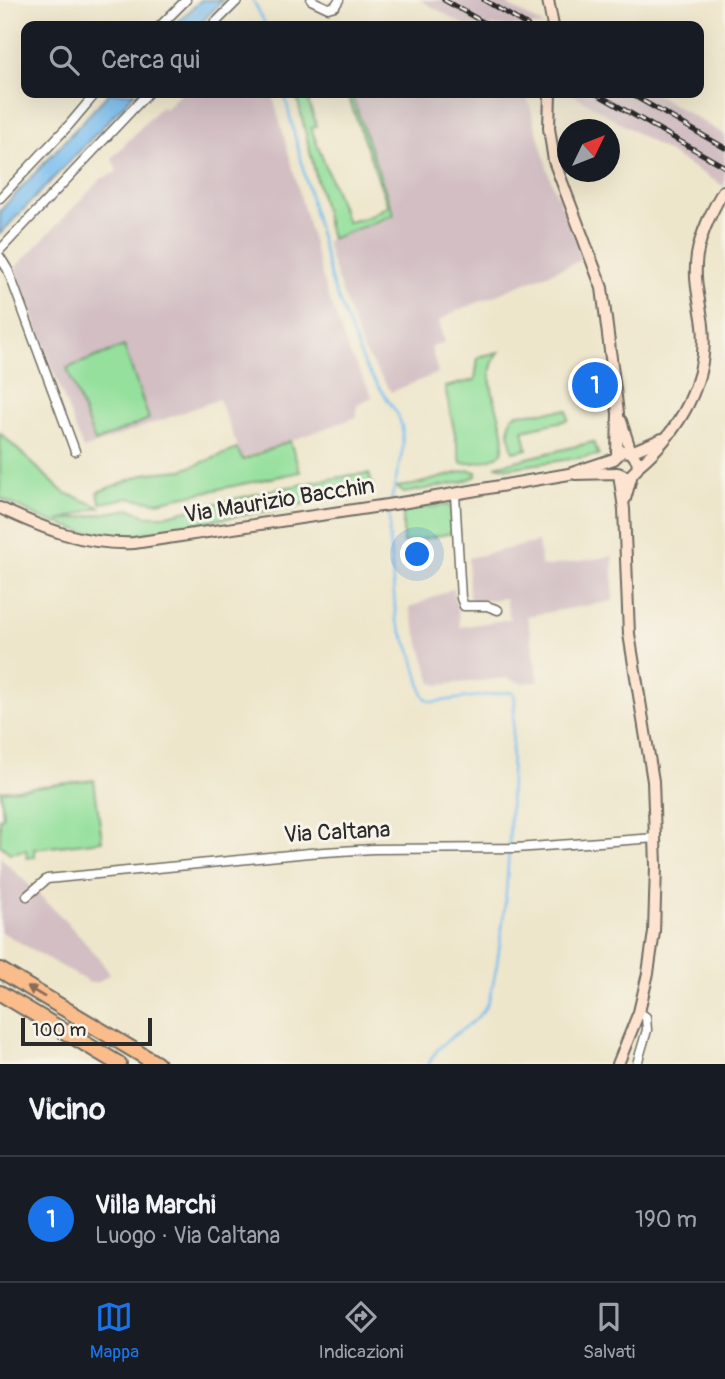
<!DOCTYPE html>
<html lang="it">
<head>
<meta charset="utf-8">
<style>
	:root { --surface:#171b24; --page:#20242c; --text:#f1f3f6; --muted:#9ea1a6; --line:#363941; --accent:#1a73e8 }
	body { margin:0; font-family:Pangolin,sans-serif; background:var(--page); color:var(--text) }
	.compass { position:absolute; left:557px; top:119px; width:63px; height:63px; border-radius:50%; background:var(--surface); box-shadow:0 7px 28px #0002; rotate:47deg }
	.scale { position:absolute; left:21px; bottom:18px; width:131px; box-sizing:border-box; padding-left:7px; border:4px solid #2b2b2b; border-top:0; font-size:19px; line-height:24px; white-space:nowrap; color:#2b2b2b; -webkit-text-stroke:5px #f7f3e8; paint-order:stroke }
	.you { position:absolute; left:418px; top:555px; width:24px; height:24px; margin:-18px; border:5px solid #fff; border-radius:50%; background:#1a73e8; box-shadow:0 0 0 10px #1a73e833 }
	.badge { display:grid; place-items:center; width:46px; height:46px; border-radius:50%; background:var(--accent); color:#fff; font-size:23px; font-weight:700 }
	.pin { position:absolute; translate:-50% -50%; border:4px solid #fff; box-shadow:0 2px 7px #0006 }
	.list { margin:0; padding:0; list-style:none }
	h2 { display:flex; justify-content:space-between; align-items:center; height:91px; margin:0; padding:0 28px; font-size:30px }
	h2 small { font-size:23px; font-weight:400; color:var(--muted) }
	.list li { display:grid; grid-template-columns:46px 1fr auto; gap:21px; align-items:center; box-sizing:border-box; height:126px; padding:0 28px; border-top:2px solid var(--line) }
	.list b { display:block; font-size:26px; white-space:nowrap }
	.list p { margin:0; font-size:23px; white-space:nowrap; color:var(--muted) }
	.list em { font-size:23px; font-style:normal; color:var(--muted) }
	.icon { flex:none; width:38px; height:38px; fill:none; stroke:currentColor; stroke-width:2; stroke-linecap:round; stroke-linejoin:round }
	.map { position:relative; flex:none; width:725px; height:1064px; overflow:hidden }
	.search { position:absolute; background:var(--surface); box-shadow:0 7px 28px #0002; left:21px; right:21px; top:21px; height:77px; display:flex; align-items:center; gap:18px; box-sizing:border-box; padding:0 24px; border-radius:14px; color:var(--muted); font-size:26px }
	.sheet { height:217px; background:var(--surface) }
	nav { display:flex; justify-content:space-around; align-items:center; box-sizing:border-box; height:98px; border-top:2px solid var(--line); background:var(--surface); font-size:19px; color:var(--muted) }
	nav a { display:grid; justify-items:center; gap:4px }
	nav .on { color:var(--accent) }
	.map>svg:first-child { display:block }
	.industrial { fill:#d2bec3 }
	.green { fill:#94e09c; stroke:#608664; stroke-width:2 }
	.water { fill:#78bdef; stroke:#52748d; stroke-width:2 }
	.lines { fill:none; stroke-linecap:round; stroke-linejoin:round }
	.stream { stroke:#78bdef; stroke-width:2.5 }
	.street-casing { stroke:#6f6c63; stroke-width:11 }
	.secondary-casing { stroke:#6f6c63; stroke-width:14 }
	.highway-casing { stroke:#6f6c63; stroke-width:18 }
	.street { stroke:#fff; stroke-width:8 }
	.secondary { stroke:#fde4d0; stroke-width:10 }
	.highway { stroke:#f9bc8a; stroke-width:14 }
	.rail-casing { stroke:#2b2b2b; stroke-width:5 }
	.rail { stroke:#f7f3e8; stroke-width:2.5; stroke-dasharray:8; stroke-linecap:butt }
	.oneway { fill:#886c56 }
	.labels { text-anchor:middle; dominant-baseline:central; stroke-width:6; stroke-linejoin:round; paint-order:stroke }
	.street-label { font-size:23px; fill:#2b2b2b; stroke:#f7f3e8 }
</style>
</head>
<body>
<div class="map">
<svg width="725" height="1064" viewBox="0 0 725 1064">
	<rect width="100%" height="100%" fill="#f7f3e8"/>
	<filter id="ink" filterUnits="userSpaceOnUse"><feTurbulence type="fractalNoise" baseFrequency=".0143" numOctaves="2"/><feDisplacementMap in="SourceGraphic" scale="14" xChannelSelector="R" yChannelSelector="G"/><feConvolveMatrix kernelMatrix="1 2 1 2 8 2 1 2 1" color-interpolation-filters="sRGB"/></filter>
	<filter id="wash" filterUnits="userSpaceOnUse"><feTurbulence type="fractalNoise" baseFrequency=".00686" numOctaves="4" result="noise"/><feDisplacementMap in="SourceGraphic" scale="28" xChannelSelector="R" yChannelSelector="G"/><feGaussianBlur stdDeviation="1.57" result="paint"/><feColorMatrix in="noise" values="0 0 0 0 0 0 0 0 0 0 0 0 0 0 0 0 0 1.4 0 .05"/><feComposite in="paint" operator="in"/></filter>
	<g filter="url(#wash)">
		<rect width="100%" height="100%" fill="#eee6cb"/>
		<!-- industrial -->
		<g class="industrial">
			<path d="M420,0H510L508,5L544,26H466Z"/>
			<path d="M180,93H272L327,293L349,353L373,397L357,404V417L242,458L219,399L83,449L15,268L101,179L117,172L112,158L161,106L165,109Z"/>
			<path d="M352,93H532L527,96L550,178L584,259L457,311L439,321L444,343L431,347L438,373L391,392L362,348L331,261L326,241L396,216Z"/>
			<path d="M571,93H654L725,135V187Z"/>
			<path d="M538,542L542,567L613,556V601L527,616L539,682L522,683L507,678L438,685L432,683L409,608L454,588L460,627L510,619L505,598L474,602L469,597L468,558Z"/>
			<path d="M0,857L64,919L98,957L110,974L98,982L90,983L0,931Z"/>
		</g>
		<!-- green -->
		<g class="green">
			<path d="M296,93H305L317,126L311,128L347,222L366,218L388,206L347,93H351L394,215L331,239Z"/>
			<path d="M124,346L149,419L95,442L67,368Z"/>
			<path d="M499,352C474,381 512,421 502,453C491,461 475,464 461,463L445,387L475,380L478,357Z"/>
			<path d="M567,410L568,420L523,430L527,449L513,452C510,440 505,422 516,414Z"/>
			<path d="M0,433L63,492L100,507L59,521L131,509L146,516H163L278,489L357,474H369L374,491L139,534L85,532L41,518L0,498Z"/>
			<path d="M290,441L300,472L157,502L128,498L101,503L97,492L148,473L183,470L237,449L243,460Z"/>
			<path d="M593,442L599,455L509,468L495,466Z"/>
			<path d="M469,470L476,472V476L462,482L404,493L396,487L413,485Z"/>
			<path d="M447,505L451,507L452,533L403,543V510Z"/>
			<path d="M94,780L102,841L34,849L35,857L27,858L26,850L10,853L0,845V818L3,817L1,791Z"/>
		</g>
		<!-- water -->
		<g class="water">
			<path d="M201,0H223L198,26H174Z"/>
			<path d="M109,93H135L0,234V211Z"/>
		</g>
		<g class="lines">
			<!-- stream -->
			<g class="stream">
				<path d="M253,0L266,26"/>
				<path d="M284,93L332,283L365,366L398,415L402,427L403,448L391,502"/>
				<path d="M390,509L389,534L396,620L412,654L423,694L427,700L433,702L510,692L514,695L515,699C508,777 513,857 501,935C498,956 496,978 489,999C479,1029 440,1034 429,1064"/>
			</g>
		</g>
	</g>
	<g filter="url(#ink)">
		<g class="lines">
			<!-- street casing -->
			<g class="street-casing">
				<g id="street">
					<path d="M311,0L328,8L335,6L339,0"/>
					<path d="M160,26L186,0"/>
					<path d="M212,26L238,0"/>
					<path d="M0,198L69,125L96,93"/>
					<path d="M0,250L148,93"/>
					<path d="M0,257L8,270L75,451"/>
					<path d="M455,494L461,598L464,606H487L498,610"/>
					<path d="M27,896L47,879L309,853L373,849L516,848L656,838"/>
					<path d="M637,1064L647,1030L646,1017L639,1012"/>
				</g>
			</g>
			<!-- secondary casing -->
			<g class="secondary-casing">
				<g id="secondary">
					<path d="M548,0L553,26"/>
					<path d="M550,93L549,128L554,161L602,288L618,413L617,454"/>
					<path d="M621,421L631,452L638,462L637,469L632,474L625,499"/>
					<path d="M631,452L662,439"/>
					<path d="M638,466C680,431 709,381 703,325C700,301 693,280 697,255C701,232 712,211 723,191"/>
					<path d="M575,474L618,473L625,476"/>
					<path d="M0,508C44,529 84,545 134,543L407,502L569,474L614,459L622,451L631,452"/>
					<path d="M618,1064L639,1012L648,973L654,932L656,866L653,781L629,634L624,509L619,474"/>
				</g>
			</g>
			<!-- highway casing -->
			<g class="highway-casing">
				<g id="highway">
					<path d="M0,970L157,1064"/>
					<path d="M0,993L119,1064"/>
				</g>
			</g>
			<!-- street -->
			<use href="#street" class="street"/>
			<!-- secondary -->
			<use href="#secondary" class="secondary"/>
			<!-- highway -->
			<use href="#highway" class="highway"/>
			<!-- rail casing -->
			<g class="rail-casing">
				<g id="rail">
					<path d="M444,0L490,26"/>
					<path d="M484,0L528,26"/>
					<path d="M595,93L725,167"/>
					<path d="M629,93L725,148"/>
				</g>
			</g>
			<!-- rail -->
			<use href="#rail" class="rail"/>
		</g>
		<!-- one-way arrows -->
		<defs><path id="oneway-solid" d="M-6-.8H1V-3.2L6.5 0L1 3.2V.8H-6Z" transform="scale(1.75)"/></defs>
		<use class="oneway" href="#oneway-solid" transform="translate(36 992) rotate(-149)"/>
	</g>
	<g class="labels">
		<!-- street labels -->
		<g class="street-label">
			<text transform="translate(279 500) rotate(-9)">Via Maurizio Bacchin</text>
			<text transform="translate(337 832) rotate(-3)">Via Caltana</text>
		</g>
	</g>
</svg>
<svg class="compass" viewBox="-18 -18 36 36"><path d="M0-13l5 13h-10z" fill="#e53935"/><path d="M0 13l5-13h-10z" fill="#9ea1a6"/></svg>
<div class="scale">100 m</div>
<div class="you"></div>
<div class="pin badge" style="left:595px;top:385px">1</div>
<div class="search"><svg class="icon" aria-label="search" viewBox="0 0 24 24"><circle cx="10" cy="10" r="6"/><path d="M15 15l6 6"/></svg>Cerca qui</div>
</div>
<section class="sheet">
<h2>Vicino<small></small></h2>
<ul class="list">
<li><span class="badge">1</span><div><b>Villa Marchi</b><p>Luogo · Via Caltana</p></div><em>190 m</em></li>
</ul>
</section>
<nav>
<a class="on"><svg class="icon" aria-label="map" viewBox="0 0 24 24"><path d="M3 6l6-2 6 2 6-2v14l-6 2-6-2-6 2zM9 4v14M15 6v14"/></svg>Mappa</a>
<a><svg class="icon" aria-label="directions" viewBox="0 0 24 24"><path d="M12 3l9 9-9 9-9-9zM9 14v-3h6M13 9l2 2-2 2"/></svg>Indicazioni</a>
<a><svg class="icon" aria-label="saved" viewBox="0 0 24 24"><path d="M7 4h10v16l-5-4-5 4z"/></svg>Salvati</a>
</nav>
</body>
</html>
